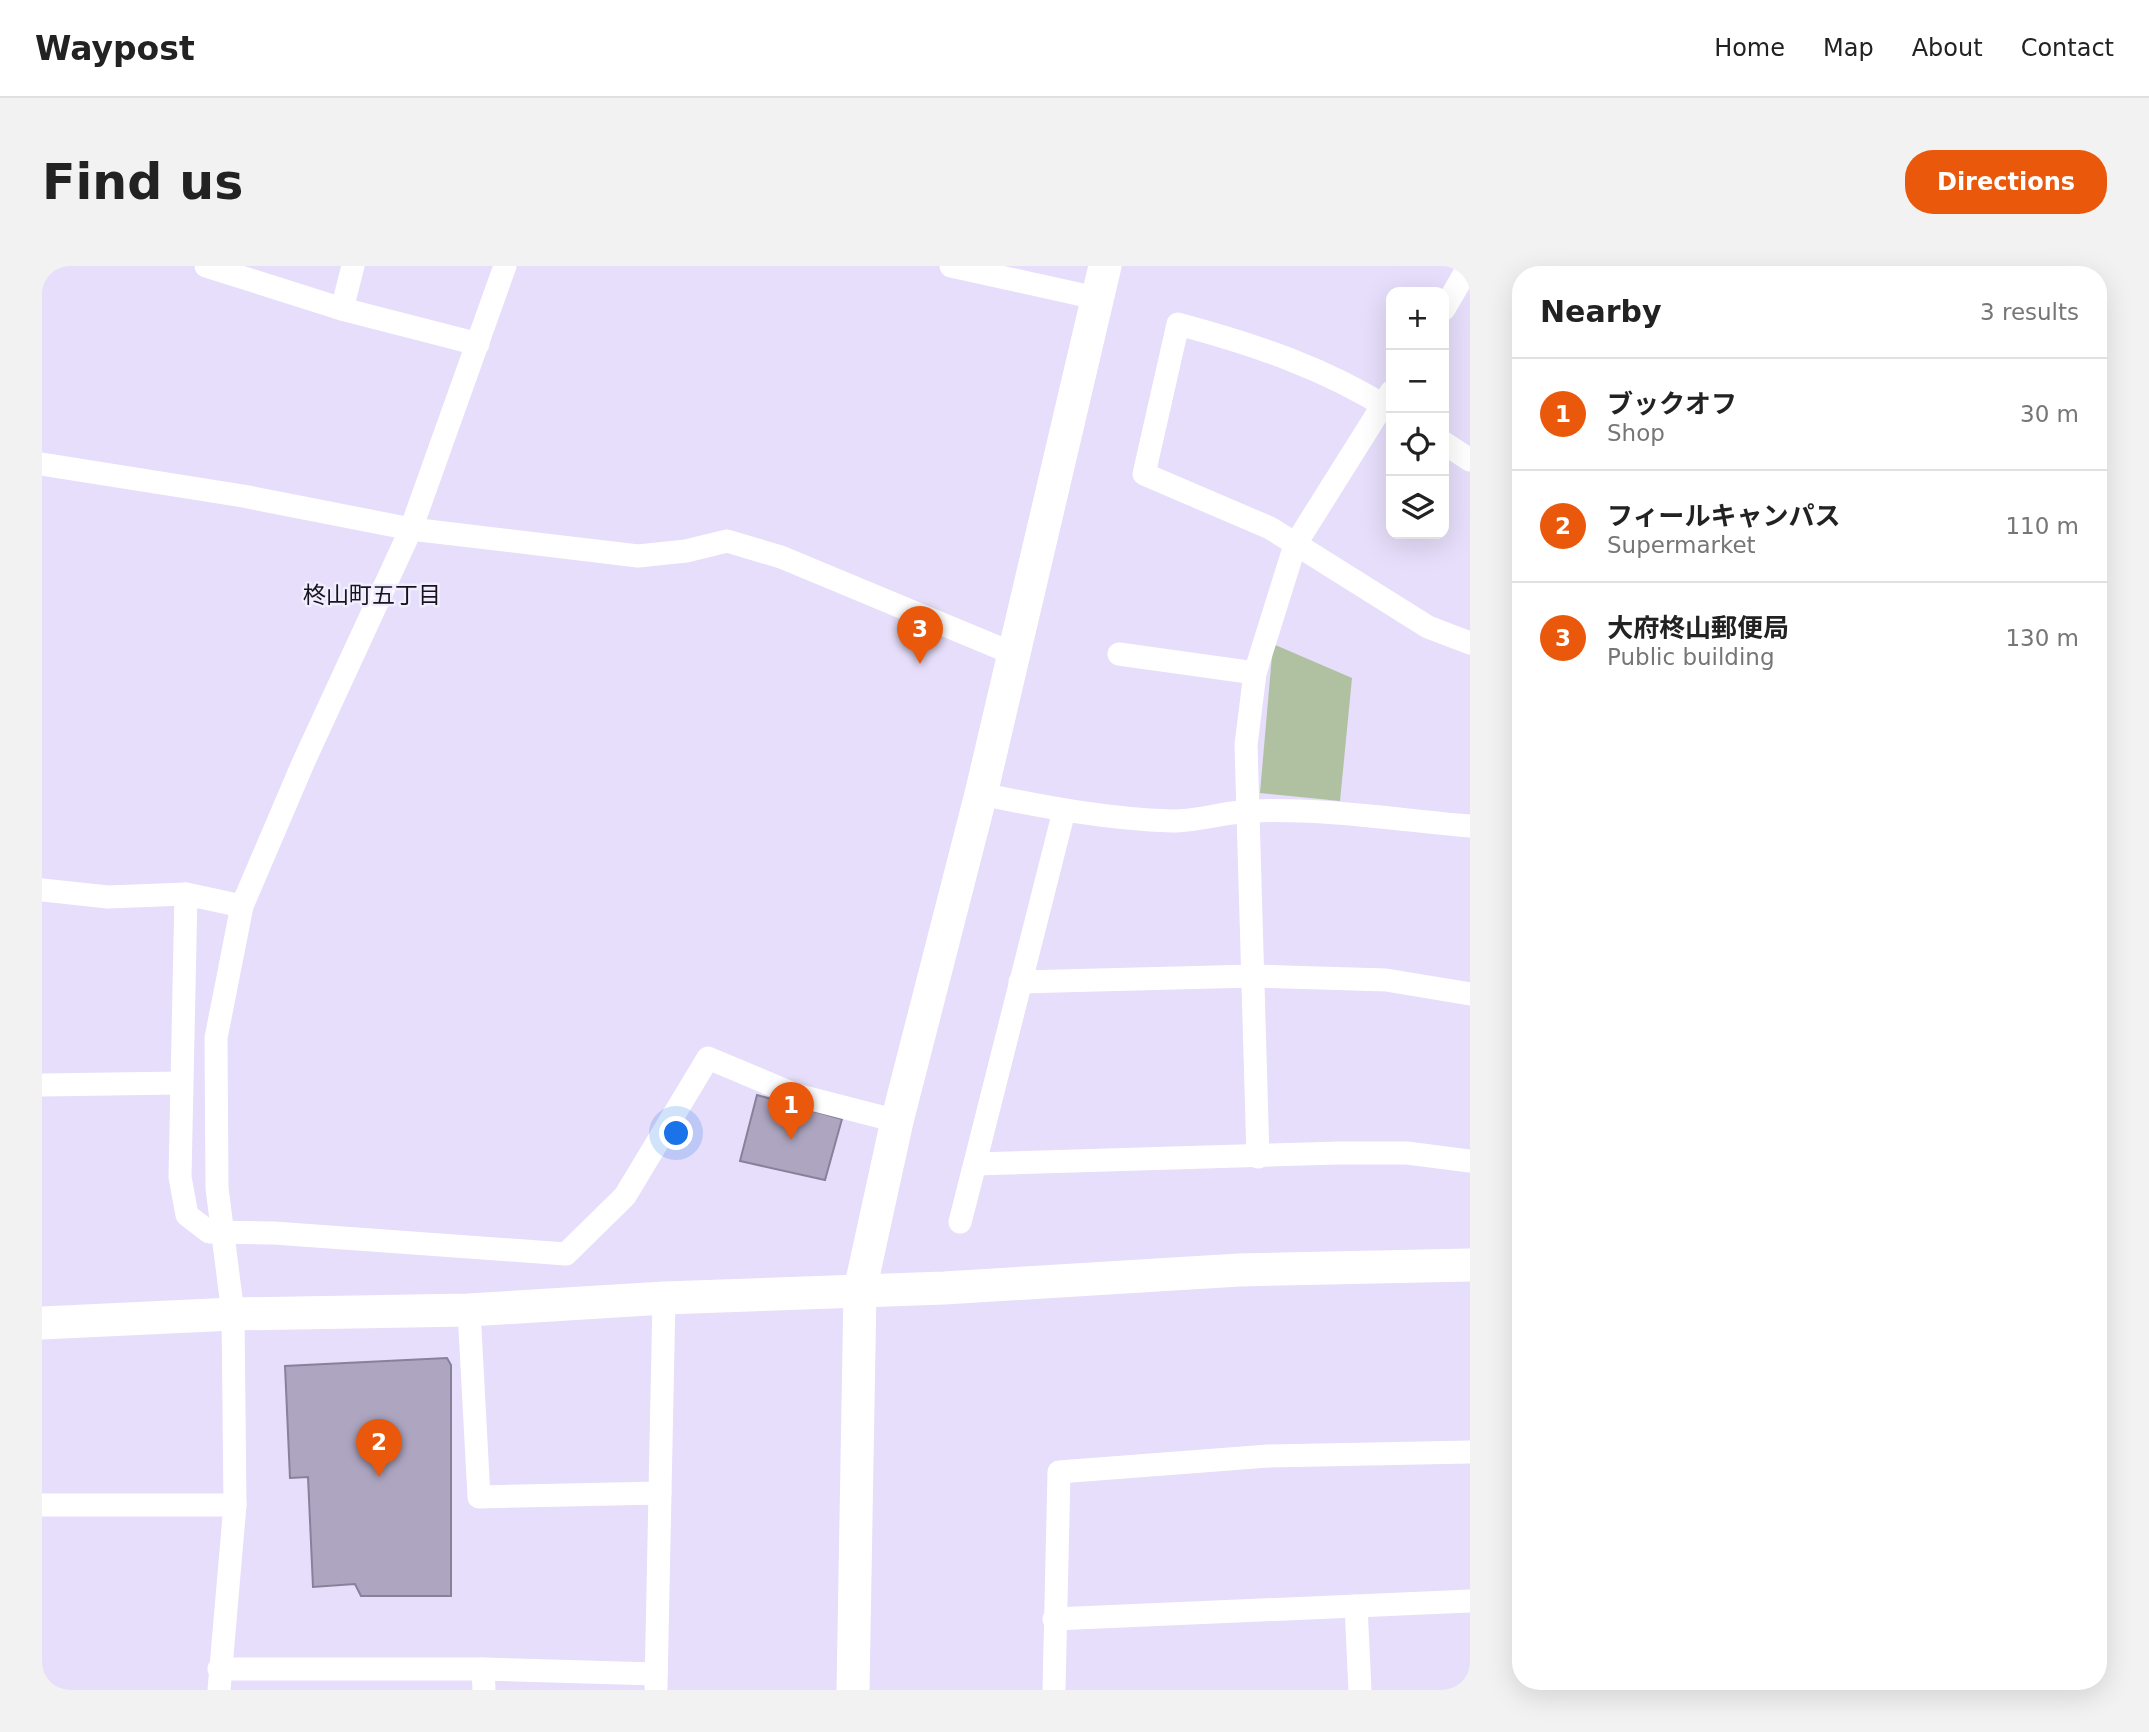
<!DOCTYPE html>
<html lang="en">
<head>
<meta charset="utf-8">
<style>
	:root { --surface:#fff; --page:#f2f2f2; --text:#222; --muted:#767676; --line:#e0e0e0; --accent:#ea580c }
	body { margin:0; font-family:"DejaVu Sans","Noto Sans JP",sans-serif; background:var(--page); color:var(--text) }
	.controls { position:absolute; right:21px; top:21px; display:grid; overflow:hidden; border-radius:14px; box-shadow:0 7px 28px #0002 }
	.controls button { width:63px; height:63px; display:grid; place-items:center; padding:0; border:0; border-bottom:2px solid var(--line); background:var(--surface); color:var(--text); font:35px sans-serif }
	.you { position:absolute; left:635px; top:868px; width:24px; height:24px; margin:-18px; border:5px solid #fff; border-radius:50%; background:#1a73e8; box-shadow:0 0 0 10px #1a73e833 }
	.badge { display:grid; place-items:center; width:46px; height:46px; border-radius:50%; background:var(--accent); color:#fff; font-size:23px; font-weight:700 }
	.pin { position:absolute; translate:-50% -58px; filter:drop-shadow(0 2px 4px #0008) }
	.pin::after { content:''; position:absolute; top:37px; width:24px; height:21px; background:inherit; clip-path:polygon(0 0,100% 0,50% 100%) }
	.list { margin:0; padding:0; list-style:none }
	h2 { display:flex; justify-content:space-between; align-items:center; height:91px; margin:0; padding:0 28px; font-size:30px }
	h2 small { font-size:23px; font-weight:400; color:var(--muted) }
	.list li { display:grid; grid-template-columns:46px 1fr auto; gap:21px; align-items:center; box-sizing:border-box; height:112px; padding:0 28px; border-top:2px solid var(--line) }
	.list b { display:block; font-size:26px; white-space:nowrap }
	.list p { margin:0; font-size:23px; white-space:nowrap; color:var(--muted) }
	.list em { font-size:23px; font-style:normal; color:var(--muted) }
	.icon { flex:none; width:38px; height:38px; fill:none; stroke:currentColor; stroke-width:2; stroke-linecap:round; stroke-linejoin:round }
	.map { position:relative; flex:none; width:1428px; height:1424px; overflow:hidden; border-radius:28px }
	header { display:flex; align-items:center; gap:42px; box-sizing:border-box; height:98px; padding:0 35px; background:var(--surface); border-bottom:2px solid var(--line) }
	header strong { font-size:33px }
	nav { display:flex; gap:38px; margin-inline-start:auto; font-size:24px }
	.intro { display:flex; align-items:center; justify-content:space-between; box-sizing:border-box; height:168px; padding:0 42px }
	h1 { margin:0; font-size:49px }
	.button { padding:18px 32px; border-radius:28px; background:var(--accent); color:#fff; font-size:24px; font-weight:700 }
	main { display:flex; gap:42px; padding:0 42px }
	aside { flex:1; background:var(--surface); border-radius:28px; box-shadow:0 7px 28px #0002 }
	.map>svg:first-child { display:block }
	.green { fill:#afc1a0 }
	.building { fill:#aea6c1; stroke:#88819a; stroke-width:2 }
	.lines { fill:none; stroke-linecap:round; stroke-linejoin:round }
	.street { stroke:#fff; stroke-width:23 }
	.secondary { stroke:#fff; stroke-width:33 }
	.labels { text-anchor:middle; dominant-baseline:central; stroke-width:5; stroke-linejoin:round; paint-order:stroke }
	.neighbourhood-label { font-size:23px; fill:#17141e; stroke:#f2eeff }
</style>
</head>
<body>
<header>
<strong>Waypost</strong>
<nav><a>Home</a><a>Map</a><a>About</a><a>Contact</a></nav>
</header>
<div class="intro"><h1>Find us</h1><a class="button">Directions</a></div>
<main>
<div class="map">
<svg width="1428" height="1424" viewBox="0 0 1428 1424">
	<rect width="100%" height="100%" fill="#e6defa"/>
	<!-- green -->
	<path class="green" d="M1231,378L1310,412L1298,535L1218,527Z"/>
	<!-- building -->
	<g class="building">
		<path d="M715,829L800,853L783,914L698,895Z"/>
		<path d="M405,1092L409,1099V1330H319L313,1318L271,1321L266,1211L248,1212L243,1100Z"/>
	</g>
	<g class="lines">
		<!-- street -->
		<g class="street">
			<path d="M164,0L300,43L436,78"/>
			<path d="M909,0L1054,32"/>
			<path d="M300,43L311,0"/>
			<path d="M1402,43L1427,0"/>
			<path d="M1349,144C1283,102 1211,78 1136,58L1102,208L1228,262L1386,361L1428,377"/>
			<path d="M1402,177L1428,194"/>
			<path d="M0,198L201,230L369,263L596,290L644,285L685,275L739,291L972,388"/>
			<path d="M1077,388L1213,407"/>
			<path d="M939,528C1002,541 1065,553 1130,555C1156,555 1183,546 1209,545C1283,542 1355,554 1428,560"/>
			<path d="M1022,545L918,956L933,898L1296,887H1365L1428,895"/>
			<path d="M0,624L66,631L144,628L200,640"/>
			<path d="M144,628L138,911L145,949L167,966L232,967L524,988L583,930L666,792L754,829L855,855"/>
			<path d="M978,716L1211,710L1344,714L1428,728"/>
			<path d="M0,819L138,817"/>
			<path d="M1216,891L1204,479L1213,407L1253,279L1349,126"/>
			<path d="M427,1044L437,1231L618,1227"/>
			<path d="M0,1239H193"/>
			<path d="M1314,1340L1318,1424"/>
			<path d="M1012,1353L1428,1335"/>
			<path d="M177,1403H441L614,1408"/>
			<path d="M441,1403L442,1424"/>
			<path d="M614,1421L622,1032"/>
			<path d="M177,1424L193,1239L191,1048L175,922L174,772L200,640L262,495L369,263L463,0"/>
			<path d="M1012,1424L1017,1206L1226,1190L1428,1186"/>
		</g>
		<!-- secondary -->
		<g class="secondary">
			<path d="M0,1057L191,1048L427,1044L622,1032L902,1022L1197,1004L1428,999"/>
			<path d="M811,1424L818,1024L855,855L939,528L1063,0"/>
		</g>
	</g>
	<g class="labels">
		<!-- neighbourhood labels -->
		<g class="neighbourhood-label">
			<text x="330" y="329">柊山町五丁目</text>
		</g>
	</g>
</svg>
<div class="controls">
<button>+</button>
<button>−</button>
<button><svg class="icon" aria-label="locate" viewBox="0 0 24 24"><circle cx="12" cy="12" r="6"/><path d="M12 2v4M12 18v4M2 12h4M18 12h4"/></svg></button>
<button><svg class="icon" aria-label="layers" viewBox="0 0 24 24"><path d="M12 4l9 5-9 5-9-5zM3 14l9 5 9-5"/></svg></button>
</div>
<div class="you"></div>
<div class="pin badge" style="left:749px;top:874px">1</div>
<div class="pin badge" style="left:337px;top:1211px">2</div>
<div class="pin badge" style="left:878px;top:398px">3</div>
</div>
<aside>
<h2>Nearby<small>3 results</small></h2>
<ul class="list">
<li><span class="badge">1</span><div><b>ブックオフ</b><p>Shop</p></div><em>30 m</em></li>
<li><span class="badge">2</span><div><b>フィールキャンパス</b><p>Supermarket</p></div><em>110 m</em></li>
<li><span class="badge">3</span><div><b>大府柊山郵便局</b><p>Public building</p></div><em>130 m</em></li>
</ul>
</aside>
</main>
</body>
</html>
